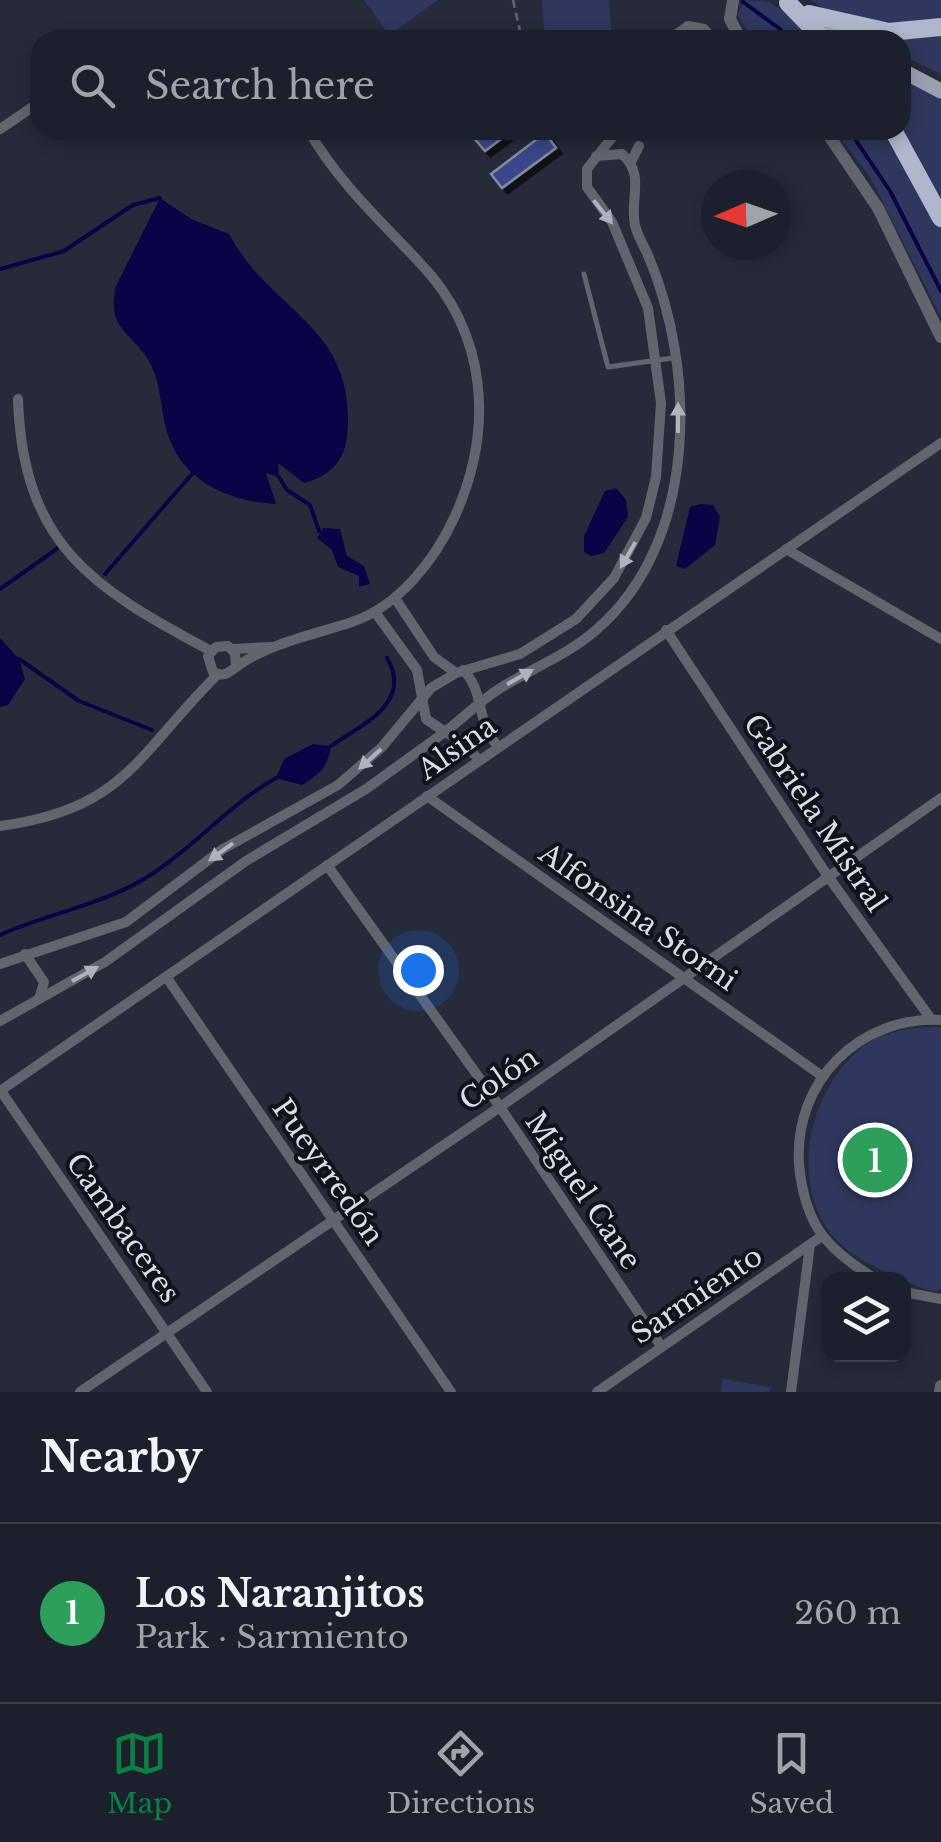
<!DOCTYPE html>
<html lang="en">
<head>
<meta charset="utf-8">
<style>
	:root { --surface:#1c202c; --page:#252834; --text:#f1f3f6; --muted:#a0a3a9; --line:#3a3e48; --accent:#0b8043 }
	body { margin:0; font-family:"Libre Baskerville",serif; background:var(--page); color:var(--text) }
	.controls { position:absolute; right:30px; bottom:30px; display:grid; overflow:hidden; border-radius:20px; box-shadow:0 5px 15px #0003 }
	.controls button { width:90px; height:90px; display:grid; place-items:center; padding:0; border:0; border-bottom:2px solid var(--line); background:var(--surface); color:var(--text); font:50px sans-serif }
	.compass { position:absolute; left:701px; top:170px; width:90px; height:90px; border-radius:50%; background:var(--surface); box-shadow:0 5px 15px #0003; rotate:268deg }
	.you { position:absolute; left:418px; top:970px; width:35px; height:35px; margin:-25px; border:8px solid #fff; border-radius:50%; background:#1a73e8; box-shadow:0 0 0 15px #1a73e833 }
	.badge { display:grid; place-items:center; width:65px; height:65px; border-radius:50%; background:var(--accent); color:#fff; font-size:32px; font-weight:700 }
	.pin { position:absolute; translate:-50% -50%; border:5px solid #fff; box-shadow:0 2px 10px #0006 }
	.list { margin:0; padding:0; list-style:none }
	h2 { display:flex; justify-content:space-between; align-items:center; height:130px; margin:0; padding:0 40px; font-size:42px }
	h2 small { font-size:32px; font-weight:400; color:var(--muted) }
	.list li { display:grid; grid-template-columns:65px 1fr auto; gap:30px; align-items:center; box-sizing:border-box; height:180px; padding:0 40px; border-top:2px solid var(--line) }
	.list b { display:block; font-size:38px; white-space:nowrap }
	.list p { margin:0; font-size:32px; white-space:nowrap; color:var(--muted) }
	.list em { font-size:32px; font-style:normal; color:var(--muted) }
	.icon { flex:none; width:55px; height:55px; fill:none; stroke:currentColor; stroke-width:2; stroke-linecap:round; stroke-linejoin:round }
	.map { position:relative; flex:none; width:941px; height:1392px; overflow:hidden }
	.search { position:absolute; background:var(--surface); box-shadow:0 5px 15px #0003; left:30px; right:30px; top:30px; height:110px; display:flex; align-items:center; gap:25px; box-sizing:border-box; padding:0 35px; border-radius:30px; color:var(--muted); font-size:38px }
	.sheet { height:310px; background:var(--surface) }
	nav { display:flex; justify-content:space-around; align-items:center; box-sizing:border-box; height:140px; border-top:2px solid var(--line); background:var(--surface); font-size:28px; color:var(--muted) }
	nav a { display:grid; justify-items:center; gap:5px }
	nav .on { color:var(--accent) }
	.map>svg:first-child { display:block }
	.green { fill:#2f375e }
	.water { fill:#0a0345 }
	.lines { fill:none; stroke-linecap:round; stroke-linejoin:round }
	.stream { stroke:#0a0345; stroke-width:4 }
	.building { fill:#3a468a; stroke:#858a9e; stroke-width:2.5; filter:url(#shadow) }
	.path { stroke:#616573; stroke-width:2.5; stroke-dasharray:8 5; stroke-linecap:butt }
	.service { stroke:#63656e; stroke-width:5 }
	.minor { stroke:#63656e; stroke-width:10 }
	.tertiary { stroke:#63656e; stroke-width:12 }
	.primary { stroke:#9a9fb1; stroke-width:15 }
	.motorway { stroke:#b0b6cb; stroke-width:18 }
	.oneway { fill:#b0b3bd }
	.labels { text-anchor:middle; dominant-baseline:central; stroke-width:8; stroke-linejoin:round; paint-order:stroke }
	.street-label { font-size:28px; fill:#dadde8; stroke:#11131a }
</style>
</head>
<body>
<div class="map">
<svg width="941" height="1392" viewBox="0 0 941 1392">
	<defs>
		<filter id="shadow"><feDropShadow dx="5.5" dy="5.5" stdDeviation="0" flood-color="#0009"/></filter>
	</defs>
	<rect width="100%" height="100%" fill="#262a3a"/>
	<!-- green -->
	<g class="green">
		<path d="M364,0H438L389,35Z"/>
		<path d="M542,0H609L612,40H545Z"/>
		<path d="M746,0L769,2L829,40H753L737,14Z"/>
		<path d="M811,0H941V74L901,55V40H871Z"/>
		<path d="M901,78L941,99V317L870,177L834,130H901Z"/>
		<path d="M941,1027V1289L938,1291C924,1291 913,1284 902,1279C879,1270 848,1255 832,1235C788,1180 810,1090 861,1048C881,1031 916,1026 941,1027Z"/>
		<path d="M723,1379L770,1387L769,1392H720Z"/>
	</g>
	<!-- water -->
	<g class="water">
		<path d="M160,198L191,219L229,234C272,315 358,325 347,437C344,462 328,477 304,483L278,463L279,477L266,473L276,504C232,502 186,483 170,440C160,415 163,390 151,365C134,332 105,330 116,286Z"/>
		<path d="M616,488L626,500L628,517L604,553L591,556L584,552V536L605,491Z"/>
		<path d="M701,504L713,505L720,517L715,545L685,569L676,566L690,507Z"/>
		<path d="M323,528L340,529L347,556L364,566L370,584L359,587V576L338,567L332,550L317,538Z"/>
		<path d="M0,638L19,659L25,679L8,705L0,707Z"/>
		<path d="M313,744L331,746C327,768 321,773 302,785L276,778L284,759Z"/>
	</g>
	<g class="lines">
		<!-- stream -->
		<g class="stream">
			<path d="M743,2L780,29L788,40"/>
			<path d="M849,130L890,191L941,291"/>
			<path d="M0,269L64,251L133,205L160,198"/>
			<path d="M279,477L287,490L310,505L319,531"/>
			<path d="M105,574L192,474"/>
			<path d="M0,589L58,548"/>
			<path d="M19,659L79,701L152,730"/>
			<path d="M331,746C363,724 413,703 387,658"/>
			<path d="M0,935C50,912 105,905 152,874C196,845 230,804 276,778"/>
		</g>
	</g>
	<!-- building -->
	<g class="building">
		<path d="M482,130H513L485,151L473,137Z"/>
		<path d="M545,133L556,148L502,188L491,174Z"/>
	</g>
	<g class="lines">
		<!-- path -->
		<g class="path">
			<path d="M513,0L522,40"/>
			<path d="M586,130L597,137"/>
		</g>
		<!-- service -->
		<path class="service" d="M584,274L608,367L673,358"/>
		<!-- minor -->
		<g class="minor">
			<path d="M669,40L688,26L704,29L714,40"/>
			<path d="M0,129L40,102"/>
			<path d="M649,132L651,130"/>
			<path d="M631,162L639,146"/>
			<path d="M18,399C23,546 93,588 211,651"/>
			<path d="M786,549L941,639"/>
			<path d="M395,598L434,657L456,673L520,654L576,619L614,578L646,518L656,477L661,403L648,308L612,222L587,187V169L618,130"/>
			<path d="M375,612L417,670L426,719L445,732C463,718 480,701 499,689C530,669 568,655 596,630C699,542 697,368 647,253C643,244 637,235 635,225C629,199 646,175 622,154L596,156"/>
			<path d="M666,630L827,875L931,1019"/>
			<path d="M233,649L270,647"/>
			<path d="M236,666L235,653L228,646L216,647L208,656L213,672C226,678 228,672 239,665C270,643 316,634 352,622C399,606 435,560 455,516C494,429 488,334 420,263C379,219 339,183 308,130"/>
			<path d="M463,670C485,691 474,717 498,747"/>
			<path d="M427,796L822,1076"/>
			<path d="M0,826C126,809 137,754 218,674"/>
			<path d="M327,865L500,1107L661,1346"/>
			<path d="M25,954L44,982L40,996"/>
			<path d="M0,964L126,922L223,849L338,785L382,747L431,688L456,673"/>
			<path d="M167,978L451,1392"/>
			<path d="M0,1021L105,962L246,861L366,789L445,732L461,740L479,760"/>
			<path d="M0,1091L941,443"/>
			<path d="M1,1091L207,1392"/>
			<path d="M877,1280C858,1268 837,1254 823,1236C808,1217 801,1188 799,1164C794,1082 858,1016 941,1020"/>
			<path d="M904,1292L941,1299"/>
			<path d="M80,1392L500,1107L941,798"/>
			<path d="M597,1392L822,1236"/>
			<path d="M791,1392L810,1245"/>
		</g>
		<!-- tertiary -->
		<g class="tertiary">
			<path d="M733,0L730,19L741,40"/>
			<path d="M825,130L878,208L941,337"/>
			<path d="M940,1392L941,1386"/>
		</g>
		<!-- primary -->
		<g class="primary">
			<path d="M818,20L851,40"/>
			<path d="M901,70L941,91"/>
		</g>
		<!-- motorway -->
		<g class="motorway">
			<path d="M788,3L824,40"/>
			<path d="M809,14L889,32L941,27"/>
			<path d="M893,130L941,218"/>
		</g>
	</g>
	<!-- one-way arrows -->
	<defs><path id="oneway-solid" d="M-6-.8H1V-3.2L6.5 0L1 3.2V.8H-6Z" transform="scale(2.5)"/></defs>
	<g class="oneway">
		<use href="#oneway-solid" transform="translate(603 212) rotate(51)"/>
		<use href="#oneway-solid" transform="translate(678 418) rotate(-90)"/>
		<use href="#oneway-solid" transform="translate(628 555) rotate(120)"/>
		<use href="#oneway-solid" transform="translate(520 677) rotate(-30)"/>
		<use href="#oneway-solid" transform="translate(370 759) rotate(138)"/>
		<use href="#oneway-solid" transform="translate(221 852) rotate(144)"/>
		<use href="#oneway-solid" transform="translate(85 974) rotate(-29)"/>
	</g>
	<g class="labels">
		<!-- street labels -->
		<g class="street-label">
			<text transform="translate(457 748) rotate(-35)">Alsina</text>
			<text transform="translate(815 813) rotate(56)">Gabriela Mistral</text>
			<text transform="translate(638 917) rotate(35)">Alfonsina Storni</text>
			<text transform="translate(499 1079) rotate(-34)">Colón</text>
			<text transform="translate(328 1172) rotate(55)">Pueyrredón</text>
			<text transform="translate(583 1191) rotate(56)">Miguel Cane</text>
			<text transform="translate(123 1228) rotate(55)">Cambaceres</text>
			<text transform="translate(697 1295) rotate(-34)">Sarmiento</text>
		</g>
	</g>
</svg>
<div class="controls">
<button><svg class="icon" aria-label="layers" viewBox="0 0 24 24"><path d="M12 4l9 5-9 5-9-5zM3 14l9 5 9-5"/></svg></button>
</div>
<svg class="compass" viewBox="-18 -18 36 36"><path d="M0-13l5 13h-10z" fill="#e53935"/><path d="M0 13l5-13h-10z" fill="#a0a3a9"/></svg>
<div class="you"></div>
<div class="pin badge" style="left:875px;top:1160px;background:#2e9e5b">1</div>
<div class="search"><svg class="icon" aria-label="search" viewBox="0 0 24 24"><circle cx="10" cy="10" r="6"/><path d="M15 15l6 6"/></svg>Search here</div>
</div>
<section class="sheet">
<h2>Nearby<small></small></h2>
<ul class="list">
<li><span class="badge" style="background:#2e9e5b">1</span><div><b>Los Naranjitos</b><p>Park · Sarmiento</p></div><em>260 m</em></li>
</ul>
</section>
<nav>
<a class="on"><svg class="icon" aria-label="map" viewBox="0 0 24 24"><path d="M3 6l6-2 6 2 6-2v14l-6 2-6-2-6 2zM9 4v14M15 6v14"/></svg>Map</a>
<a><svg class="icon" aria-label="directions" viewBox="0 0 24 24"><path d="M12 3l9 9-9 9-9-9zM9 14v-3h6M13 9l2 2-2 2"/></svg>Directions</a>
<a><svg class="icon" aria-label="saved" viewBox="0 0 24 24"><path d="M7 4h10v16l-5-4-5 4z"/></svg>Saved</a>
</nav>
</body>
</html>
